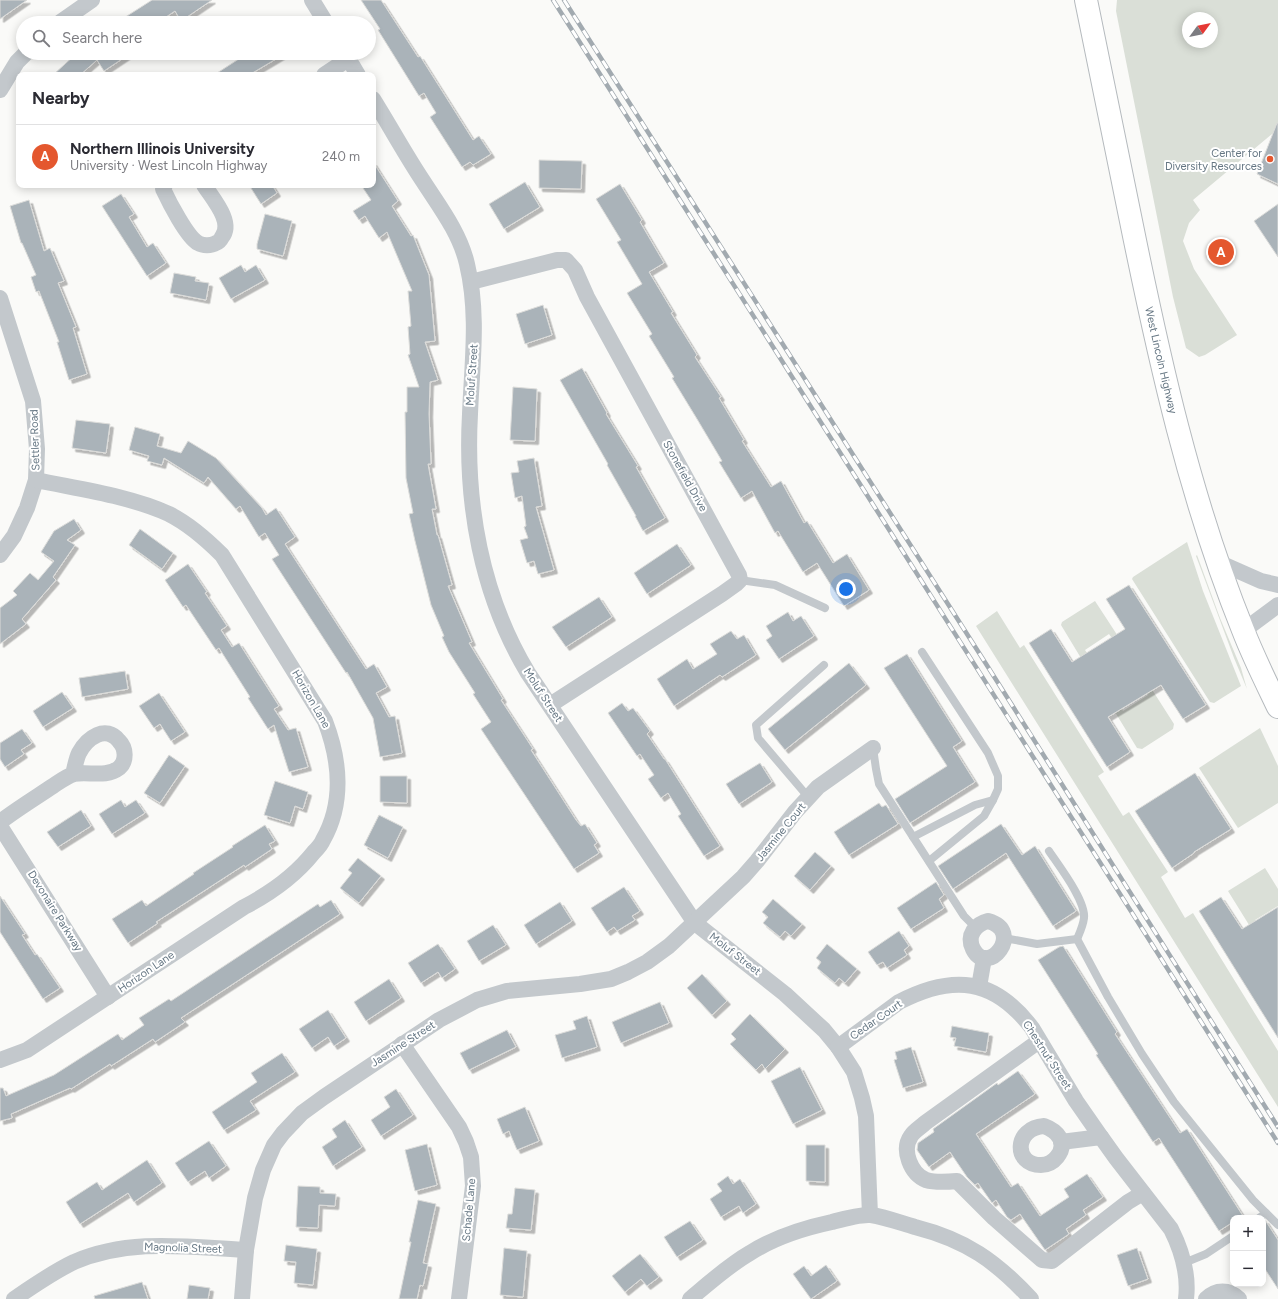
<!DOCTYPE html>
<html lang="en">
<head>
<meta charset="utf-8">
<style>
	:root { --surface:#fff; --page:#f2f2f3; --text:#2b2b33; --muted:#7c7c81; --line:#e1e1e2; --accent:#e4572e }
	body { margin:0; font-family:Figtree,sans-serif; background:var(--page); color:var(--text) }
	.controls { position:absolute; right:12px; bottom:12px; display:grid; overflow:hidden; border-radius:8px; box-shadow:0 2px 10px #0003 }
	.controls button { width:36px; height:36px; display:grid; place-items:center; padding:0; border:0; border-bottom:1px solid var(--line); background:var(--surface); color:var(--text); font:20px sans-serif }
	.compass { position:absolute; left:1182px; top:12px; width:36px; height:36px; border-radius:50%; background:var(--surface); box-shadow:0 2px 10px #0003; rotate:57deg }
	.you { position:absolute; left:846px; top:589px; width:14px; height:14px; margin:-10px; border:3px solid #fff; border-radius:50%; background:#1a73e8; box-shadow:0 0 0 6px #1a73e833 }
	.badge { display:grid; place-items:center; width:26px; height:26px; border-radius:50%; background:var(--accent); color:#fff; font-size:13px; font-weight:700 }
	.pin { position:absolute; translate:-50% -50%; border:2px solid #fff; box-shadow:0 1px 4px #0006 }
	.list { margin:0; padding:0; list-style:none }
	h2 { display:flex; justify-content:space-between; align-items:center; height:52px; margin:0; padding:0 16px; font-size:17px }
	h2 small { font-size:13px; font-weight:400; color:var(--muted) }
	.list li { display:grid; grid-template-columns:26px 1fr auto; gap:12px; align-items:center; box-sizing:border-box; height:64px; padding:0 16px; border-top:1px solid var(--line) }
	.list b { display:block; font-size:15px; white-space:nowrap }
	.list p { margin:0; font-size:13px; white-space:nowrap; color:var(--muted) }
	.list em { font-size:13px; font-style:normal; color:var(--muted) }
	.icon { flex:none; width:22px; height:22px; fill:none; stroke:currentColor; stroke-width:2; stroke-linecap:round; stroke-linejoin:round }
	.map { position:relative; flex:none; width:1278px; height:1299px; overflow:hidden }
	.search { position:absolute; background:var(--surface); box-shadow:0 2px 10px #0003; left:16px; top:16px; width:360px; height:44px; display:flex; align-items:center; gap:10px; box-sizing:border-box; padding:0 14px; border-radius:22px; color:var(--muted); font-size:15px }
	.panel { position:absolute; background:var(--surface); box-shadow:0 2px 10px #0003; left:16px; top:72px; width:360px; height:116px; border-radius:8px }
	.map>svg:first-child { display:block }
	.green { fill:#dadfd7; fill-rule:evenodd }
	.building { fill:#aab3b9; stroke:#dcdcda; filter:url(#shadow) }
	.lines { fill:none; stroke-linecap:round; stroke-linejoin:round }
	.primary-casing { stroke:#b5babe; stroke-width:24 }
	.service { stroke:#c3c8cc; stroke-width:8 }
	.minor { stroke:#c3c8cc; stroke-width:16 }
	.primary { stroke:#fff; stroke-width:22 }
	.rail-casing { stroke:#a2aab0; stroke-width:4.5 }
	.rail { stroke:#fff; stroke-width:3; stroke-dasharray:9; stroke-linecap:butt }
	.poi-dot { fill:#e4572e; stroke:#fff; stroke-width:1.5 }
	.labels { text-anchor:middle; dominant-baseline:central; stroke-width:4; stroke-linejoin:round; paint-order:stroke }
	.poi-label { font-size:11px; fill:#657683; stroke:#fff; text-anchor:end }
	.street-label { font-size:11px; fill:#657683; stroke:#fff }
</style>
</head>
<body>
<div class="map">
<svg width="1278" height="1299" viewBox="0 0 1278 1299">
	<defs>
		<filter id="shadow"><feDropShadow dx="3.5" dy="3.5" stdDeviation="0" flood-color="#0004"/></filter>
	</defs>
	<rect width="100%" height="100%" fill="#fafaf8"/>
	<!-- green -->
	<g class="green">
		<path d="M1117,0H1278V129L1193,200L1200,210L1189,223L1183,241L1194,269L1237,335L1205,355L1199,357L1186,348L1173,297L1116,11ZM1188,18H1212V42H1188Z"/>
		<path d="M1187,542L1203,591L1241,686L1214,703L1210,702L1132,579L1133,577Z"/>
		<path d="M1197,555L1220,618L1241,668L1247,689L1234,658L1196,556Z"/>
		<path d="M1095,601L1127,650L1122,653L1109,634L1085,650L1097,668L1090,673L1061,625L1062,622Z"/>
		<path d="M997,611L1020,648L1024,645L1104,772L1098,776L1123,816L1129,812L1168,872L1161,877L1185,918L1193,913L1278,1051V1107L976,626Z"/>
		<path d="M1144,677L1174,724L1173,729L1142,749L1137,748L1107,699L1113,695L1123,711L1148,695L1139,680Z"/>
		<path d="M1260,728L1278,766V803L1238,828L1199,768Z"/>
		<path d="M1265,868L1278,889V906L1255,920L1266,937L1259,941L1228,891Z"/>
	</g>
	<!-- building -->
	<g class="building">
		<path d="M0,0H27L0,19Z"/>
		<path d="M152,0H212L181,21L175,11L157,23H116Z"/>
		<path d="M361,0H381L418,57L420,56L473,140L479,136L491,154L473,165L470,162L462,167L430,117L436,113L424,93L419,96L378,30L380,29Z"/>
		<path d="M77,53H131L104,71L97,60L80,75H53Z"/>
		<path d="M248,53H286L249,75H214Z"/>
		<path d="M1277,123H1278V184L1257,174Z"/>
		<path d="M539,160L582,161L581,189L539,188Z"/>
		<path d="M373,162L398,201L392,206L411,236L413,235L429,275L435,341L425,342L438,380L430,382L429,414L431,464H428L436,509H432L437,535H438L452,585L448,586L472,642L469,643L503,699L501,700L533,749L531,750L576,820L581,826L585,824L597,843L594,845L599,853L574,869L481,729L491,722L473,694L475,693L449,652L442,637L444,636L431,605L415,541L409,514L413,513L406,478L405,412H407V387H419L408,355L410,354L408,327L411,326L408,291H412L387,232L379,238L365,216L359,220L353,211L371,200L361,185H373Z"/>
		<path d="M525,182L540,207L504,229L489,204Z"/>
		<path d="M620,184L642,220L640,222L664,263L649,272L673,312L671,313L697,355L695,357L721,397L719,398L744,440L742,441L771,487L781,481L804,523L807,521L833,563L847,554L869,590L844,606L817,563L803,572L778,531L775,533L752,491L741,498L719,462L722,461L697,419L672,378L674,377L649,336L652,334L627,293L642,284L617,242L621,240L596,199Z"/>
		<path d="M249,185H272L277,193L261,204Z"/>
		<path d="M121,194L134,214L129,217L147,247L153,243L166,263L147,276L102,206Z"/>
		<path d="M29,200L44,251L50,248L64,281L58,283L76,327L73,328L87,374L69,380L57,342H59L39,291L36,292L31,277L36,275L22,243H21L10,206Z"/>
		<path d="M1278,204V257L1254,221Z"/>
		<path d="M265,214L292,221L283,256L257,249V244Z"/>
		<path d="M241,265L245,272L256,265L265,280L231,299L219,278Z"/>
		<path d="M174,273L196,277L195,281L209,283L206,300L170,293Z"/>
		<path d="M543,305L552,335L525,344L516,314Z"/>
		<path d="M582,368L607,413L606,414L638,466L636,467L665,518L643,531L635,516H636L607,465L608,464L560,380Z"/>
		<path d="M513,387L537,389L535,441L510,440Z"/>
		<path d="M76,420L110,424L106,453L72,448Z"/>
		<path d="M135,427L160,434L157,446L181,453L188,441L216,458L262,508L266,515L276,508L295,537L285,544L366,669L374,664L387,687L376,693L389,717L395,716L402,753L380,757L373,718L347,672L346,673L272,559L279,555L265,533L259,537L240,506L236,509L208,477L204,483L164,458L162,465L147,461L149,456L129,450Z"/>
		<path d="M534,458L542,506L536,507L554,570L538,574L534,561L527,563L520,540L528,538L524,527L526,526L522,496L515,498L511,473L519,472L517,461Z"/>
		<path d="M74,519L81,530L67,540L75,545L53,577L56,580L22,619L26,624L0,644V608L17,595L13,591L30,573L38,580L54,561L41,552L54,531Z"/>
		<path d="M140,529L173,553L162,569L129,545Z"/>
		<path d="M677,544L691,565L647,594L634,573Z"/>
		<path d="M188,564L207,592L205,593L227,626L221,630L232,647L239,643L279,706L274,709L288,730L296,728L308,767L289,772L274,725L268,729L248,698L250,697L219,648L216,650L186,605L183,607L165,580Z"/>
		<path d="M1129,585L1206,705L1183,719L1161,685L1108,717L1130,752L1107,767L1029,643L1051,629L1072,662L1125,629L1106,599Z"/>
		<path d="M599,597L612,617L566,647L552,627Z"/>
		<path d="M788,612L793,621L801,616L814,636L779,659L766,640L772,636L766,626Z"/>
		<path d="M731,631L737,639L744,635L756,655L722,677L720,675L674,706L657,679L687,659L693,669L717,654L710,644Z"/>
		<path d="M907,654L962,741L953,747L975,782L910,823L895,799L947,766L884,668Z"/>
		<path d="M849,663L866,685L785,750L768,729Z"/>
		<path d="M125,671L128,689L82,697L79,678Z"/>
		<path d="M62,692L73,708L43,727L33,711Z"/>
		<path d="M159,693L185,732L171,741L160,724L154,728L139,706Z"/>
		<path d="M622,703L628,711L633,708L650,731L647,734L664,759H665L720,846L704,856L678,816L681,814L668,793L661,798L648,779L654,775L640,754L637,756L608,713Z"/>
		<path d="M22,729L32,743L21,750L24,754L5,767L0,759V743Z"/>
		<path d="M169,755L185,766L160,803L144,793Z"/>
		<path d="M760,763L772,782L739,804L726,784Z"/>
		<path d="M1195,773L1231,829L1194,852V853L1172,868L1135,811Z"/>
		<path d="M380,776H407V803L380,802Z"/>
		<path d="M275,781L308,792L303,809L295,806L290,823L264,815Z"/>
		<path d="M121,800L125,807L136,800L145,813L112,834L99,814Z"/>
		<path d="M879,803L882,807L886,805L898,824L849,855L834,832Z"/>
		<path d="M81,810L91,826L58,847L47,832Z"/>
		<path d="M379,815L403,827L388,858L364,845Z"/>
		<path d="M1001,824L1022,855L1035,846L1076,911L1053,926L1006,853L953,889L938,866Z"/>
		<path d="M265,825L275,841L269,844L272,849L245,867L244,865L156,922L158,923L128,943L112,919L142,900L146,906L194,874L193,873L233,847L232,846Z"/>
		<path d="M815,852L831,866L810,890L794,876Z"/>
		<path d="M358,858L381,876L359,903L340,888L352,873L348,870Z"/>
		<path d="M936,882L944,895L939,899L944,908L911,929L897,908Z"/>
		<path d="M624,887L640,911L632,916L635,920L617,931L614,927L607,932L591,908Z"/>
		<path d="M0,896L25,934L22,935L35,955L37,954L60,988L43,999L0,932Z"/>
		<path d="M1221,897L1242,929L1278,907V1038L1199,911Z"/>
		<path d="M773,899L802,924L791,936L785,931L780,937L763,923L768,917L762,912Z"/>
		<path d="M331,900L340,914L181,1018L185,1022L155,1042L153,1039L111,1066L110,1064L71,1089L70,1088L11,1114L12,1118L0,1121V1088H3L6,1096L54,1075L118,1034L122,1040L144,1025L139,1018L169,999L171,1001L318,904L320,907Z"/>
		<path d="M560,902L572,921L536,944L524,925Z"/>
		<path d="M493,925L506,945L479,961L467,941Z"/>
		<path d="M899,931L909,946L904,950L907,955L887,968L883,962L877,965L868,952Z"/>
		<path d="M438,944L455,969L442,978L438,972L421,983L408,963Z"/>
		<path d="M827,944L857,969L845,983L839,978L835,983L817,968L821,962L816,958Z"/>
		<path d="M1063,946L1117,1032L1115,1034L1180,1133L1187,1129L1243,1216L1240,1218H1233V1222L1219,1231L1159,1138L1153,1142L1096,1055L1098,1054L1038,960L1059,947Z"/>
		<path d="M702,974L727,1001L712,1015L687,988Z"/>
		<path d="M389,979L401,998L366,1021L354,1002Z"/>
		<path d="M660,1002L669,1023L621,1043L612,1022Z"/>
		<path d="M328,1010L346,1038L334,1046L328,1037L312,1048L299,1029Z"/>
		<path d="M750,1014L785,1049L765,1069L762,1064L756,1070L730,1044L736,1039L731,1034Z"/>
		<path d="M587,1016L597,1047L562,1058L555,1035L576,1029L573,1021Z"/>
		<path d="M952,1026L989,1033L986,1052L954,1046L956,1038L950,1037Z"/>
		<path d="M507,1030L516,1047L469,1070L460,1053Z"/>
		<path d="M911,1047L923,1082L903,1088L894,1060L897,1059L895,1052Z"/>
		<path d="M282,1053L295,1072L250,1101L256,1110L224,1130L212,1112L257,1082L251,1073Z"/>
		<path d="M800,1067L822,1110L793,1124L771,1081Z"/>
		<path d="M1018,1071L1035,1094L976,1134L1011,1187L1018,1183L1040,1216L1069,1197L1064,1189L1087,1174L1103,1197L1083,1210L1086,1215L1066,1229L1069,1234L1045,1250L1020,1214L1011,1220L1007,1217L996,1200L992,1203L978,1183L975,1185L967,1177L950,1152L929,1167L917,1150L918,1143L934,1132L933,1129L997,1083L998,1085Z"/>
		<path d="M396,1089L413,1115L381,1136L371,1120L390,1107L384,1097Z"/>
		<path d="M525,1107L539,1141L517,1150L509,1131L503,1134L497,1119Z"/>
		<path d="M345,1120L362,1147L333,1166L322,1147L337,1137L332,1129Z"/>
		<path d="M209,1141L226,1166L209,1178L205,1171L188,1182L175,1163Z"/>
		<path d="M427,1144L437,1185L415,1191L405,1150Z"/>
		<path d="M806,1145H825V1182L806,1181Z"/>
		<path d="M147,1160L162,1183L134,1202L128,1193L80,1224L66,1202L97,1182L102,1190Z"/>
		<path d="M728,1176L733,1184L740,1179L756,1204L743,1213L739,1206L721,1217L710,1199L722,1191L717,1184Z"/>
		<path d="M298,1186L320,1187V1193L336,1194L335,1206L319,1205L318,1228L296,1227Z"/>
		<path d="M515,1188L535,1190L531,1230L506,1228L508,1214H512Z"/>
		<path d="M418,1200L436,1204L423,1263L428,1264L423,1286L420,1285L417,1299H399L411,1242H409Z"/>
		<path d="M1265,1220L1278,1240V1289L1263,1266V1222Z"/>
		<path d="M690,1221L703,1240L677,1257L664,1237Z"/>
		<path d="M286,1245L317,1249L313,1285L294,1283L296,1262L284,1261Z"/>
		<path d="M504,1248L527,1251L523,1297L500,1295Z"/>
		<path d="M1137,1248L1148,1279L1128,1286L1117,1255Z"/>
		<path d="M640,1254L659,1277L647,1286L641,1279L625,1292L612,1276Z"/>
		<path d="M826,1265L837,1281L811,1299L793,1274L804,1266L811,1276Z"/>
		<path d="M142,1282L148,1299H95L94,1296Z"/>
		<path d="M189,1285L210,1288L208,1299H187Z"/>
	</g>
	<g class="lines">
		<!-- primary casing -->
		<g class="primary-casing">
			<g id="primary">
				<path id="s1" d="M1086,0C1101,74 1116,147 1131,221C1159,359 1190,499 1243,630C1253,656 1266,682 1278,707"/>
			</g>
		</g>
		<!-- service -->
		<g class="service">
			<path d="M740,580L775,585L825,608"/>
			<path d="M922,652L988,753L998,776V789L993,800"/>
			<path d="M873,748L876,769L879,784L964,916L975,927"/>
			<path d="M809,798L758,738L756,725L824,665"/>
			<path d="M913,837L975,805L993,800L984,816L929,861"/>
			<path d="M1049,851C1059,866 1086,901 1084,918C1083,926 1080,932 1077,939"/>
			<path d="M1004,938L1037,944L1077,939L1108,997L1142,1054L1174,1102L1253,1200L1278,1225"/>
			<path d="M1259,1218L1266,1213"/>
			<path d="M1184,1263L1206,1254L1233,1236"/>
		</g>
		<!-- minor -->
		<g class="minor">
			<path d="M312,0L326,23"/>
			<path d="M59,23L92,0"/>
			<path d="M345,53L358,75"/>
			<path d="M324,75L348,59"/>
			<path d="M0,90L17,62L26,53"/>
			<path d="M373,99C390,126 405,154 423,181C439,206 460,233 467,264C479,314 472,363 470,414C465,503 481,595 528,673L695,923L785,994L824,1030L838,1047L854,1072L862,1098L866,1116L870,1215"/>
			<path d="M165,185L163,189C169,202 187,237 198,243C203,246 211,246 216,243C219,242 221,239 222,237C234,222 212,198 204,185"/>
			<path d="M471,282L557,260H566L575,270L587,297L739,575L740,580L736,584L722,594L550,705"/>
			<path d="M0,298L33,401L37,449L36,480L27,508L14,536L0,555"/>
			<path d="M1218,562L1261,581L1278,585"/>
			<path d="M1243,631L1278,605"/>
			<path d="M0,822C17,809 35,798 53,786C59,782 67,776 74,774C88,771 106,778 119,768C127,761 126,748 119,741C106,724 87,738 79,753C76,759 75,767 73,774"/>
			<path d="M0,826L108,997"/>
			<path d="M988,921C1025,931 988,978 973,949C966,935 976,924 988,921Z"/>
			<path d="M979,987L984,958"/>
			<path d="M1039,1041L925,1123C921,1127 914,1131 911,1136C901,1150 911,1174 926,1180C936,1183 947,1182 957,1181L994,1218L1042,1260L1052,1261L1128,1202L1143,1193"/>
			<path d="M402,1044L459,1127L466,1142L471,1157L473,1186L459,1299"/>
			<path d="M838,1047L899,1002C953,974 994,978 1032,1028L1076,1101L1101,1137"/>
			<path d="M0,1060L27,1050L244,907C271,893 295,876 314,852C317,849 321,845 323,840C344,803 340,760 325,721L222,555C206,539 189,524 169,514C130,496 78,489 36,480"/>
			<path d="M1044,1126C1058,1131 1068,1143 1057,1157C1053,1162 1047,1165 1041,1165C1013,1165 1014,1128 1044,1126Z"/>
			<path d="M1061,1142L1101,1137L1116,1158L1171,1229C1182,1251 1189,1275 1186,1299"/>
			<path d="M14,1299C33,1286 53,1272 74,1262C130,1238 187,1247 246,1250"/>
			<path d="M242,1299L246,1250L255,1198L263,1170L274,1145L283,1133L302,1113L324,1097L439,1020L477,1000L507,991L580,984L611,979L628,972L647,962L669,946L743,877L757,861L795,812L818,787L873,748"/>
			<path d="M690,1299C709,1283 729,1265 750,1253C775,1237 804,1228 832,1222C843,1219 860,1214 871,1215C885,1217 901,1223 915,1227C966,1240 996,1261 1031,1299"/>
			<path d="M1206,1299C1216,1289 1229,1289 1239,1299"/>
		</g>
		<!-- primary -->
		<use href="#primary" class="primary"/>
		<!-- rail casing -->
		<g class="rail-casing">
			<g id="rail">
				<path d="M553,0L1278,1143"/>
				<path d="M564,0L988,667L1278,1127"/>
			</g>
		</g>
		<!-- rail -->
		<use href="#rail" class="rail"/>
	</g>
	<!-- markers -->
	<circle class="poi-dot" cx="1270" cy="159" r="4"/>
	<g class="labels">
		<!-- poi labels -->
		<g class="poi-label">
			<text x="1262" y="153">Center for<tspan x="1262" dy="13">Diversity Resources</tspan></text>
		</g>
		<!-- street labels -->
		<g class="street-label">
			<text stroke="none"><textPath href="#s1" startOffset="368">West Lincoln Highway</textPath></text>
			<text transform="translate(472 375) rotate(-86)">Moluf Street</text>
			<text transform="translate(35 440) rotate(-92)">Settler Road</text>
			<text transform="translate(685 476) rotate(61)">Stonefield Drive</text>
			<text transform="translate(543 695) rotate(57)">Moluf Street</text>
			<text transform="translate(311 699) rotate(60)">Horizon Lane</text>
			<text transform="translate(781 832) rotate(-51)">Jasmine Court</text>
			<text transform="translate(55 911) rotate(58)">Devonaire Parkway</text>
			<text transform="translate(735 954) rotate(38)">Moluf Street</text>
			<text transform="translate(146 972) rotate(-34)">Horizon Lane</text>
			<text transform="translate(876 1020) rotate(-35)">Cedar Court</text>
			<text transform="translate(403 1044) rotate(-33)">Jasmine Street</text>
			<text transform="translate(1047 1055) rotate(57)">Chestnut Street</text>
			<text transform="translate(469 1210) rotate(-85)">Schade Lane</text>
			<text transform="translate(183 1248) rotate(2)">Magnolia Street</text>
		</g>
	</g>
</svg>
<div class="controls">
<button>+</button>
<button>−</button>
</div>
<svg class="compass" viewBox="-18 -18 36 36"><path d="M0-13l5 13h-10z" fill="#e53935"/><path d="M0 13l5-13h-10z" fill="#7c7c81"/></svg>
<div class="you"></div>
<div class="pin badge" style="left:1221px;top:252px">A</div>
<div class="search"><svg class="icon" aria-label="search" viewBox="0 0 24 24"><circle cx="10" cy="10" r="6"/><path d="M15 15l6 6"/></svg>Search here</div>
<section class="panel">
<h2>Nearby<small></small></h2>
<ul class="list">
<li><span class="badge">A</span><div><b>Northern Illinois University</b><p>University · West Lincoln Highway</p></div><em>240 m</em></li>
</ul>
</section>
</div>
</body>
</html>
